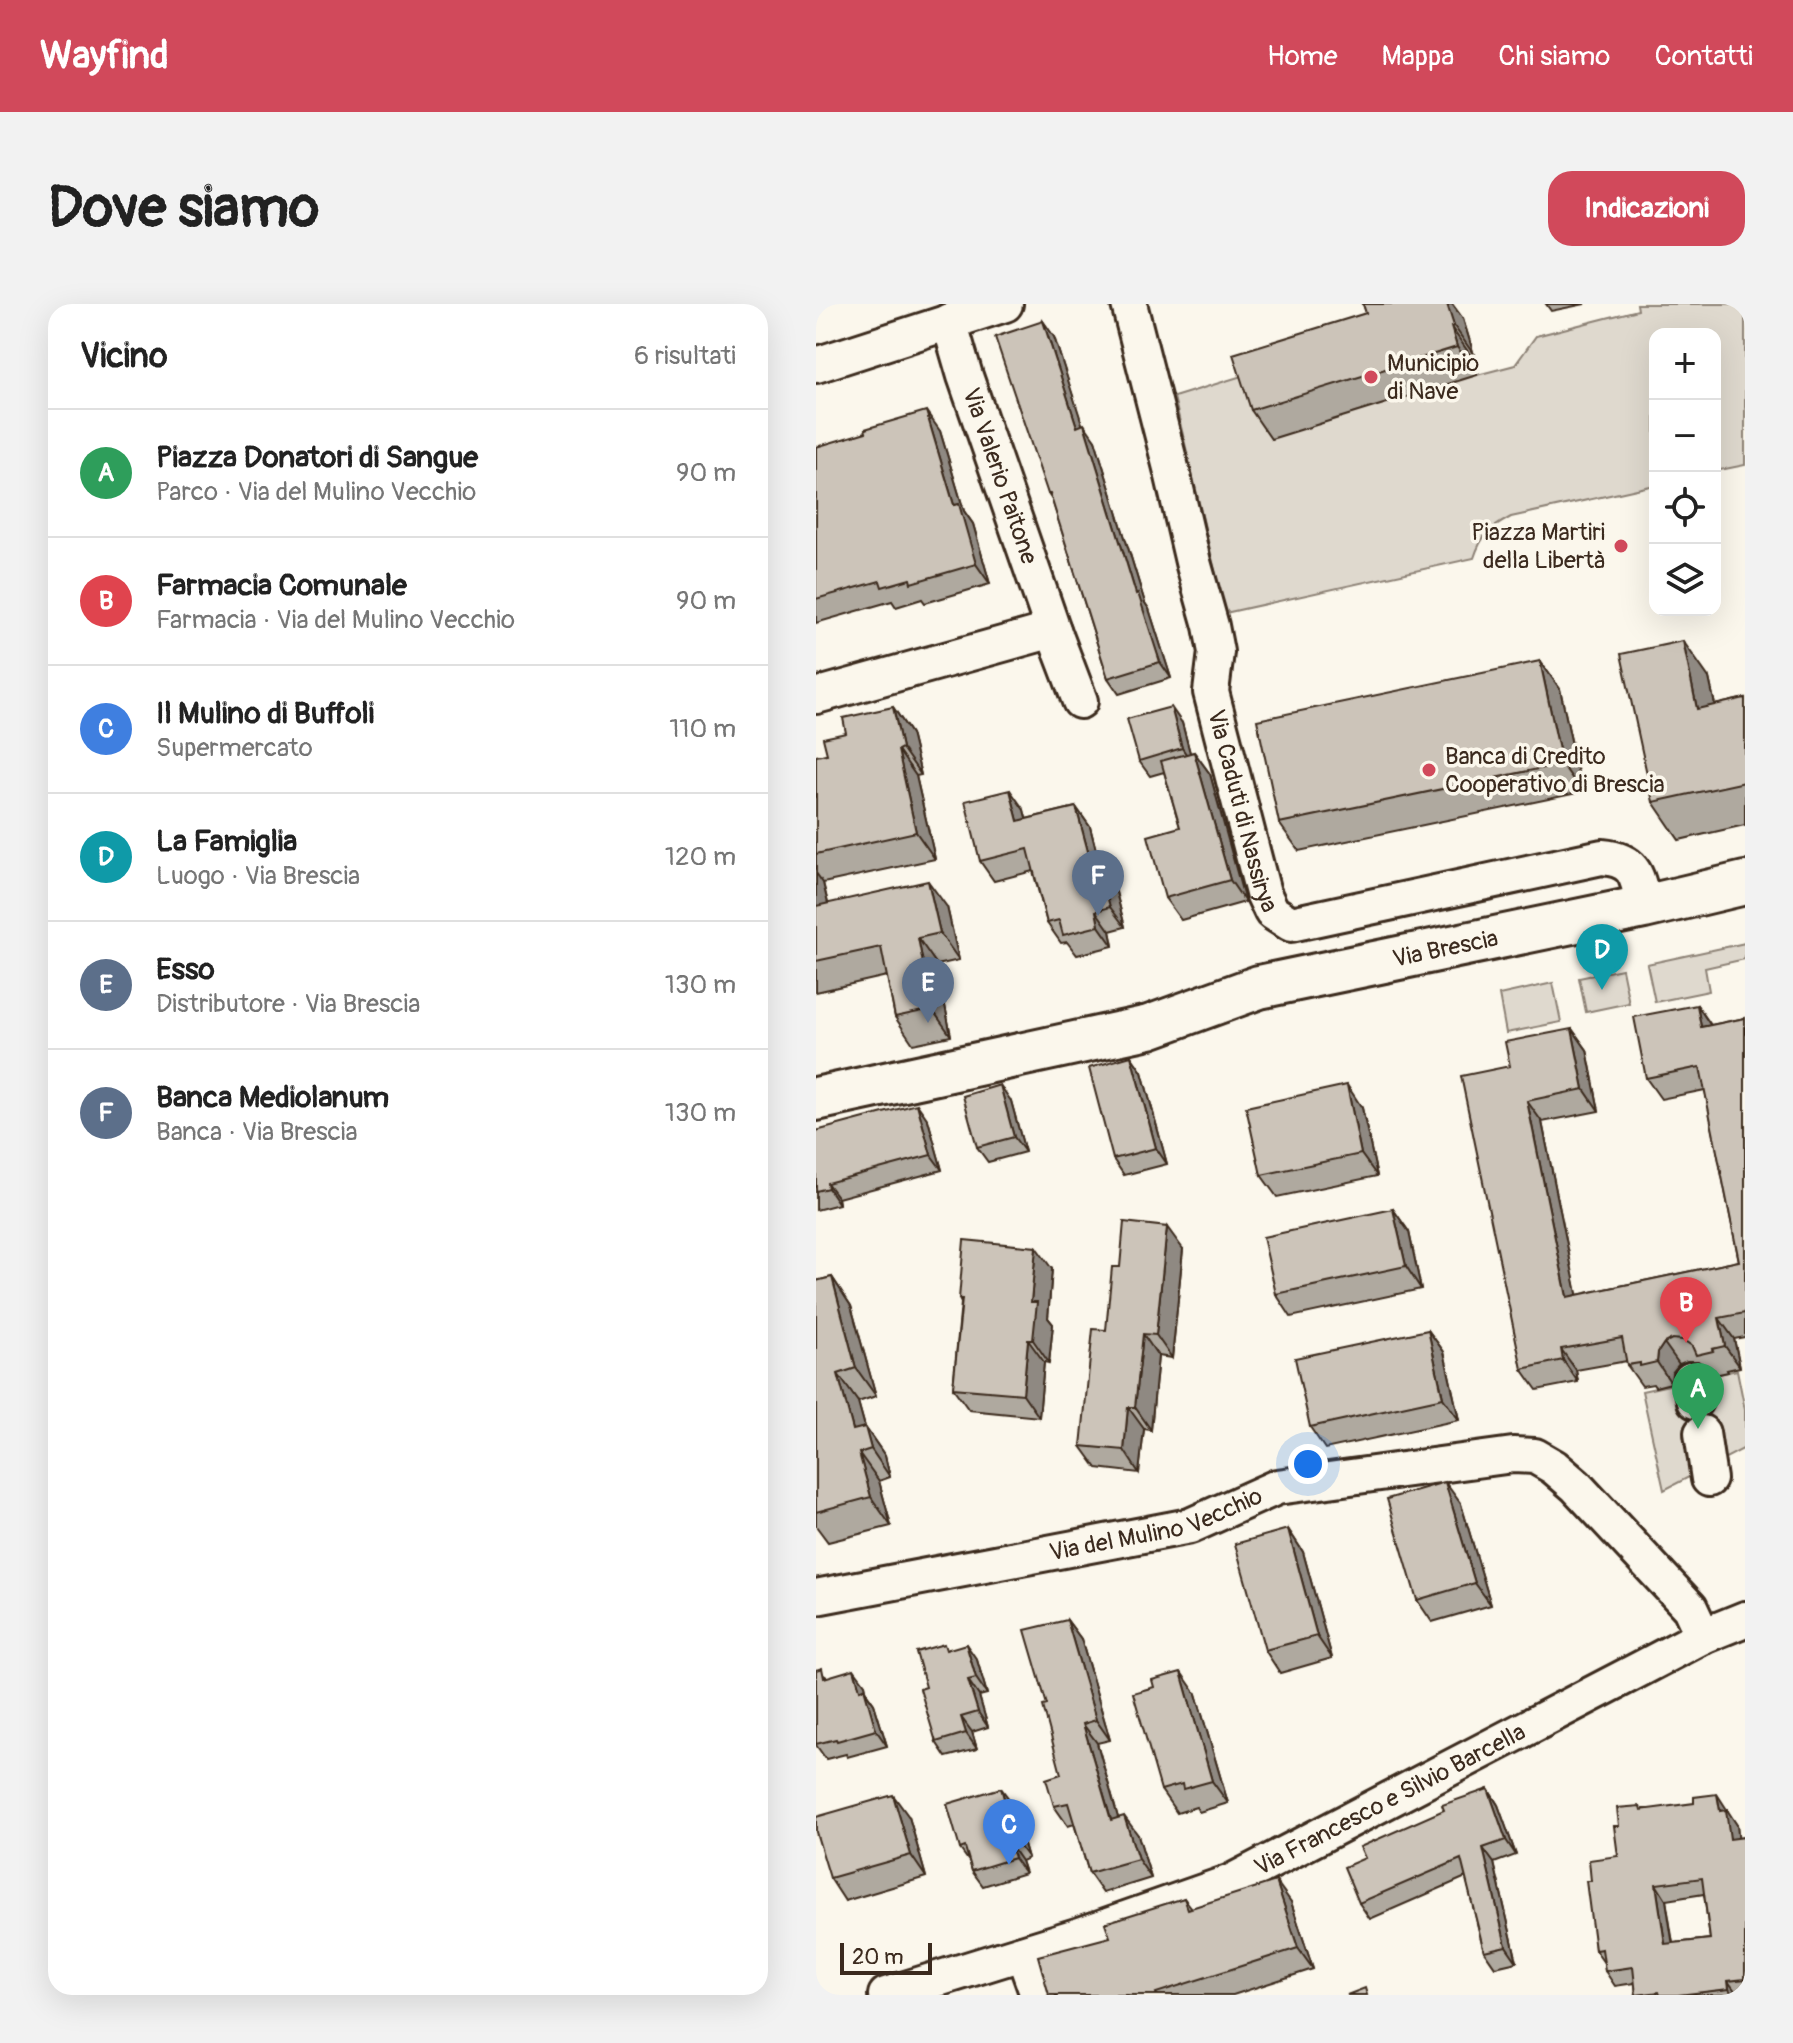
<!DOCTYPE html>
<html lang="it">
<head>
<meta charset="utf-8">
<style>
	:root { --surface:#fff; --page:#f2f2f2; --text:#222; --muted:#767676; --line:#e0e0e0; --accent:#d1495b }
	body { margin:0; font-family:Pangolin,sans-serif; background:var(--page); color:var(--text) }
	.controls { position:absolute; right:24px; top:24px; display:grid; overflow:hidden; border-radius:16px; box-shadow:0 8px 32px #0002 }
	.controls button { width:72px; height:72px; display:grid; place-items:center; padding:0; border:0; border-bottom:2px solid var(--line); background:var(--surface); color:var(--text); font:40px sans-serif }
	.scale { position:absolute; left:24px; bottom:20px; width:92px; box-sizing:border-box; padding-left:8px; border:4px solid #3b2a1e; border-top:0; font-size:22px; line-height:28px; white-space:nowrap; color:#3b2a1e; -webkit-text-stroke:6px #fbf7ec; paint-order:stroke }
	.you { position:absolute; left:492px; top:1160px; width:28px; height:28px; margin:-20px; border:6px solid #fff; border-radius:50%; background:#1a73e8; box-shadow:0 0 0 12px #1a73e833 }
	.badge { display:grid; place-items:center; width:52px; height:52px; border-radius:50%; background:var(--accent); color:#fff; font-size:26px; font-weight:700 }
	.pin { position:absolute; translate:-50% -66px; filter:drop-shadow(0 2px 4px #0008) }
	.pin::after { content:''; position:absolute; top:42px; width:28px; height:24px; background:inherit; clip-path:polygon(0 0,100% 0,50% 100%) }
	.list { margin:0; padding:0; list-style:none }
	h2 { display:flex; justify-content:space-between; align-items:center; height:104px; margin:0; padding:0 32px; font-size:34px }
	h2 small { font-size:26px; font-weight:400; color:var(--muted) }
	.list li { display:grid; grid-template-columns:52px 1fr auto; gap:24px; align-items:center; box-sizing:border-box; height:128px; padding:0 32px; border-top:2px solid var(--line) }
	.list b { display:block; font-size:30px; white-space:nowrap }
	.list p { margin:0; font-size:26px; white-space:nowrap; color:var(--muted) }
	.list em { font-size:26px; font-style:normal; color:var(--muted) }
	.icon { flex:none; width:44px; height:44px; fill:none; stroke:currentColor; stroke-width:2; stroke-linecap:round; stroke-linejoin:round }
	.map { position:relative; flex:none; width:929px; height:1691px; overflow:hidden; border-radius:24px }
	header { display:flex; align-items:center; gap:48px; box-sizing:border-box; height:112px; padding:0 40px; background:var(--accent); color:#fff }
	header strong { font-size:38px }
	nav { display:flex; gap:44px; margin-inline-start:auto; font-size:28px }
	.intro { display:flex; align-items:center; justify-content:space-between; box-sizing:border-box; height:192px; padding:0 48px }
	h1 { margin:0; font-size:56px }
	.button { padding:20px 36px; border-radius:24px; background:var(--accent); color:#fff; font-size:28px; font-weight:700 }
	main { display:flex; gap:48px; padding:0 48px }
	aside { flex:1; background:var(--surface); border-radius:24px; box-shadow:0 8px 32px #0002 }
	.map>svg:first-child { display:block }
	.green { fill:#dfd9ce; stroke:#8d8276; stroke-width:2 }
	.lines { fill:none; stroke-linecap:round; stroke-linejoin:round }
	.minor-casing { stroke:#3b2a1e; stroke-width:40 }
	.major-casing { stroke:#3b2a1e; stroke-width:48 }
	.minor { stroke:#fbf7ec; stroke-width:34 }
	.major { stroke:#fbf7ec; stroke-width:42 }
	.wall { fill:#afa99f; stroke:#3b2a1e; stroke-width:2; fill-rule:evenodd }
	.shaded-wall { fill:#8f8982; stroke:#3b2a1e; stroke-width:2 }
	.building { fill:#ccc4b9; stroke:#3b2a1e; stroke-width:2; fill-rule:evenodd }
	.poi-dot { fill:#d1495b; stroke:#fbf7ec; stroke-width:3 }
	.labels { text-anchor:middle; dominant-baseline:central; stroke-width:7; stroke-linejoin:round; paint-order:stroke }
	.poi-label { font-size:24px; fill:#3b2a1e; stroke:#fbf7ec; text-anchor:start }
	.street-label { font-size:24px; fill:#3b2a1e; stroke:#fbf7ec }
</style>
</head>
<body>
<header>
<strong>Wayfind</strong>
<nav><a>Home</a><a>Mappa</a><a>Chi siamo</a><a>Contatti</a></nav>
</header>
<div class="intro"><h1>Dove siamo</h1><a class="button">Indicazioni</a></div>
<main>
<aside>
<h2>Vicino<small>6 risultati</small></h2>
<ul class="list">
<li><span class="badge" style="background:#2e9e5b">A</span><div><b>Piazza Donatori di Sangue</b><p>Parco · Via del Mulino Vecchio</p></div><em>90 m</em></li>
<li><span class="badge" style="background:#e0444e">B</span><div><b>Farmacia Comunale</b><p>Farmacia · Via del Mulino Vecchio</p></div><em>90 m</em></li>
<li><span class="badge" style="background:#3f7fe0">C</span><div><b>Il Mulino di Buffoli</b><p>Supermercato</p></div><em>110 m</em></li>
<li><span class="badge" style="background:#0f9aa8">D</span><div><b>La Famiglia</b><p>Luogo · Via Brescia</p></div><em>120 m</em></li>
<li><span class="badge" style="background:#5c6f8a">E</span><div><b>Esso</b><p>Distributore · Via Brescia</p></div><em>130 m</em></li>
<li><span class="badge" style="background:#5c6f8a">F</span><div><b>Banca Mediolanum</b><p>Banca · Via Brescia</p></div><em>130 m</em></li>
</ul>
</aside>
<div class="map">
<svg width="929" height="1691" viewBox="0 0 929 1691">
	<rect width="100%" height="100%" fill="#fbf7ec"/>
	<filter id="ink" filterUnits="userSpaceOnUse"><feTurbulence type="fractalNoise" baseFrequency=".0125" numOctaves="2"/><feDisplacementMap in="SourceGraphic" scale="16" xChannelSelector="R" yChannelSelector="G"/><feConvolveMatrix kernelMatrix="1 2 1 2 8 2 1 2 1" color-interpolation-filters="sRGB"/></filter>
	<g filter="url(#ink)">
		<!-- green -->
		<g class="green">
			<path d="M821,0H929V161L899,167V30H839V181L695,213C673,225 666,230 658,254L409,309L358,93L429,71H661L699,61L720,32L822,6Z"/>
			<path d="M929,639V655L889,664L893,687L839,698L831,660Z"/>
			<path d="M806,665L813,699L770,708L763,674Z"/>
			<path d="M737,679L745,718L690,729L683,691Z"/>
			<path d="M921,1066L929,1106V1144L848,1186L826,1087Z"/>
		</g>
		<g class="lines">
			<!-- minor casing -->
			<g class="minor-casing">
				<g id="minor">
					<path id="s1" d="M313,0L357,172L377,258L395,322L400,348L395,388L447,589L456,608L475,620L786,553C821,556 821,573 828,603"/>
					<path d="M0,61L189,0"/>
					<path d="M237,326L264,397"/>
					<path d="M0,392L237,326L149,72L133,17"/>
					<path d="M875,1076L879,1097"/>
					<path d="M886,1129L893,1175"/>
					<path id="s2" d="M0,1293L374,1222L461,1183L697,1151L719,1152L738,1163L760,1182L874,1304L887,1332"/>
					<path d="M207,1649L222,1691"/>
					<path id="s3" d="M70,1691L264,1631L415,1578L826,1364L887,1332L929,1315"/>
				</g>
			</g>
			<!-- major casing -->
			<g class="major-casing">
				<g id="major">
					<path id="s4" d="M0,795L333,723L443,683L828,603L929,579"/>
				</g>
			</g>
			<!-- minor -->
			<use href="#minor" class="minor"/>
			<!-- major -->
			<use href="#major" class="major"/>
		</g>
		<!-- wall -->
		<g class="wall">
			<path d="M547,0H636L647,15L658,51L655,52L661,71L455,135L435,106L550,9Z"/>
			<path d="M730,0H769L735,7Z"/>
			<path d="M227,17L238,33L266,121L279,136L329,299L333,305L355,374L303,390L292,374L236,196L232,190Z"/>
			<path d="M124,127L148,207L157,220L174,280L109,299L106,295L80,303L76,297L0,319V143Z"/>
			<path d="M724,357L744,385L766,488L483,547L463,519Z"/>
			<path d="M893,374L899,401L929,394V521L863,536L837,498Z"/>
			<path d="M77,403L95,430L105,471L100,472L119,555L7,579L12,599L131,603L143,656L121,661L135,732L97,740L79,713L71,672L0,688V452L11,450L30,429Z"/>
			<path d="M366,419L374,449L378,448L394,470L429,598L365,616L349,594L364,523L348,468L334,472L323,457Z"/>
			<path d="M260,503L274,523L281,550L295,569L309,623L294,627L297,642L261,651L251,638L245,639L231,619L217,567L178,577L164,557L208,506L210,515Z"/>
			<path d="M881,701L895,721L929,714V1033L918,1035L924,1063L911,1066L912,1068L894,1072L887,1061L882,1057H871L863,1060L856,1069L855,1079L839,1083L837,1080L826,1082L811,1061V1057L760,1066L762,1078L721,1086L706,1065L694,762L756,725L771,746L783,807L726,818L761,991L923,957L889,786L845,795L830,774Z"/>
			<path d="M315,752L326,768L351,860L308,871L297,855Z"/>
			<path d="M195,797L209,848L172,858L161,843Z"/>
			<path d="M546,804L561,872L461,893L445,871Z"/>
			<path d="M112,816L126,866L22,894L23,900L0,906V827Z"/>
			<path d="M577,905L593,928L605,985L475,1013L460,990Z"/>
			<path d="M367,945L356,1054L342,1052L335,1126L328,1125L323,1169L281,1164L265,1142L304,963Z"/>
			<path d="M236,965L232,1014L237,1020L233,1059L228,1058L223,1113L153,1106L137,1084L145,999L143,995Z"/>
			<path d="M16,973L35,1002L60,1092L42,1098L49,1123L69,1152L74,1173L63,1177L75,1222L12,1238L0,1222V977Z"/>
			<path d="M612,1026L628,1048L643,1116L509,1145L494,1123Z"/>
			<path d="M645,1200L675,1301L616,1318L601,1296Z"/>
			<path d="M472,1225L487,1248L516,1354L464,1369L449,1346Z"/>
			<path d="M251,1316L265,1335L294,1436L281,1439L302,1514L322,1531L335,1574L287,1589L273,1569L258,1520L252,1522L238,1502L245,1470Z"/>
			<path d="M132,1345L161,1356L171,1390L163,1392L172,1423L156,1428L161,1445L130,1453L120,1438L110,1383Z"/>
			<path d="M0,1366L11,1373L49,1380L51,1390L58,1400L71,1442L31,1453L30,1450L10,1455L0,1441Z"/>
			<path d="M380,1390L412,1499L383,1508L380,1503L361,1509L345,1486Z"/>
			<path d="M672,1485L682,1501L700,1551L678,1559L701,1658L679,1663L668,1647L650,1573L554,1615L543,1599L549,1554L628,1506Z"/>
			<path d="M196,1499L212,1554L205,1557L209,1569L167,1582L156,1567L154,1559L144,1545Z"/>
			<path d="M827,1505H912V1509L921,1521L922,1534L929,1533V1691H820L819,1679L799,1682L789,1667L788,1659L779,1646L775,1577L802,1552ZM888,1590L894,1635L857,1639L850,1596Z"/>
			<path d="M93,1513L110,1573L29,1597L14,1574Z"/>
			<path d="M368,1594L376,1604L475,1598L497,1665L417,1691H233L294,1633Z"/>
		</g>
		<!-- shaded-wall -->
		<g class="shaded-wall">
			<path d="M629,0H636L647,15L658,51L638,22Z"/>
			<path d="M227,17L238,33L272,138L261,123Z"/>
			<path d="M635,23L655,52L661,71L641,43Z"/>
			<path d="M110,107L124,127L148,207L157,220L174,280L160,260L138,201Z"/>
			<path d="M268,120L279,136L329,299L333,305L355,374L344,358L320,290Z"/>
			<path d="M867,337L893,374L908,442L881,405Z"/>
			<path d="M724,357L744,385L766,488L746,460Z"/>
			<path d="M77,403L95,430L105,471L86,444Z"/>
			<path d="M355,403L366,419L377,460L366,444Z"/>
			<path d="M82,446L100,472L119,555L100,528Z"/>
			<path d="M378,448L394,470L429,598L414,576Z"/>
			<path d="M194,486L208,506L216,537L202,517Z"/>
			<path d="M260,503L274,523L281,550L295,569L309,623L294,603L273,551Z"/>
			<path d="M0,569L7,579L19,629L0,602Z"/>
			<path d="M112,577L131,603L143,656L124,629Z"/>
			<path d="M280,607L294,627L297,642L283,622Z"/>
			<path d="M102,634L121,661L135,732L116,705Z"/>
			<path d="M881,701L895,722L885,723Z"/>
			<path d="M756,725L771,746L783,807L768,785Z"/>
			<path d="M315,752L326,768L351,860L340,844Z"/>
			<path d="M184,781L195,797L209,848L198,833Z"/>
			<path d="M531,781L546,804L561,872L545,850Z"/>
			<path d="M711,797L726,818L766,1014L751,993Z"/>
			<path d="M101,800L112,816L126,866L115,851Z"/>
			<path d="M11,879L22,894L23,900L12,884Z"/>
			<path d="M577,905L593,928L605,985L590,962Z"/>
			<path d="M351,923L367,945L356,1054L340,1031Z"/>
			<path d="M220,943L236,965L232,1014L237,1020L233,1059L217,1036L215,998Z"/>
			<path d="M16,973L35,1002L60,1092L40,1064Z"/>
			<path d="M903,1014L918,1035L924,1063L909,1042Z"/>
			<path d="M612,1026L628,1048L643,1116L627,1094Z"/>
			<path d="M327,1030L342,1052L335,1126L319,1103Z"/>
			<path d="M212,1036L228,1058L223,1113L207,1090Z"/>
			<path d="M848,1039L863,1060L856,1069L855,1079L841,1058L842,1048Z"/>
			<path d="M745,1045L760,1066L762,1078L747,1056Z"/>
			<path d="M22,1070L42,1098L55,1145L37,1126Z"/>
			<path d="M312,1103L328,1125L323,1169L308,1146Z"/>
			<path d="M49,1123L69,1152L74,1173L55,1145Z"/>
			<path d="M43,1149L63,1177L75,1222L55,1193Z"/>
			<path d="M629,1178L645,1200L675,1301L659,1279Z"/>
			<path d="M472,1225L487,1248L516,1354L501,1332Z"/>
			<path d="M251,1316L265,1335L294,1436L280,1416Z"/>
			<path d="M150,1340L161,1356L171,1390L160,1374Z"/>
			<path d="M38,1365L49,1380L51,1390L58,1400L71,1442L60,1426L44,1386Z"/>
			<path d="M365,1368L380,1390L412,1499L396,1477Z"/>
			<path d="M152,1376L163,1392L172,1423L162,1408Z"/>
			<path d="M145,1413L156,1428L161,1445L150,1429Z"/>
			<path d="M267,1420L281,1439L308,1535L295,1516Z"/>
			<path d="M185,1484L196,1499L212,1554L201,1539Z"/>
			<path d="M672,1485L682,1501L700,1551L690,1536Z"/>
			<path d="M901,1490L921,1521L924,1550L914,1535L904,1507Z"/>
			<path d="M77,1491L93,1513L110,1573L95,1551Z"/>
			<path d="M308,1512L322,1531L335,1574L322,1555Z"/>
			<path d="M194,1541L205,1557L209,1569L198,1554Z"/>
			<path d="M667,1544L678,1559L701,1658L690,1642Z"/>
			<path d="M460,1577L475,1598L497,1665L482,1644Z"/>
			<path d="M840,1580L850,1596L859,1655L849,1640Z"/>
			<path d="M912,1677L922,1691H917L913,1685Z"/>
		</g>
		<!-- building -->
		<g class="building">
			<path d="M547,0H631L638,22L635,23L641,43L435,106L417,50L550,9Z"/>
			<path d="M227,17L261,123L268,120L320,290L322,289L344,358L292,374L234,190H232L179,33Z"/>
			<path d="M110,107L138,201L143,200L160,260L95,279L94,275L66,283L64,277L0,295V143L50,128L49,125Z"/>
			<path d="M867,337L881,405L929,394V478L837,498L805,350Z"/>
			<path d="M724,357L746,460L463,519L441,416Z"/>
			<path d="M77,403L86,444L82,446L100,528L0,550V452L11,450L7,434L30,429L27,414Z"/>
			<path d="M355,403L366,444L323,457L311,415Z"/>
			<path d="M378,448L414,576L349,594L332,532L364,523L345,457Z"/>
			<path d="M194,486L202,517L260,503L273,551L280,549L294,603L280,607L283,622L247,631L243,616L231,619L212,545L164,557L149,497Z"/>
			<path d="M112,577L124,629L102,634L116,705L79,713L65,643L0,657V602Z"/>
			<path d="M881,701L885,723L929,714V1009L903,1014L909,1042L896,1045L897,1047L880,1051L876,1042L867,1036L856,1035L848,1039L842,1048L841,1058L824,1062V1059L811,1061L806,1034L745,1045L747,1056L706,1065L645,772L694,762L689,738L756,725L768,785L711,797L751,993L923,957L884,763L830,774L818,713Z"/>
			<path d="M315,752L340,844L297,855L273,764Z"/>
			<path d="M184,781L198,833L161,843L147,792Z"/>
			<path d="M531,781L545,850L445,871L430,803Z"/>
			<path d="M101,800L115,851L11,879L12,884L0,887V827Z"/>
			<path d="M577,905L590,962L460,990L447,933Z"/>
			<path d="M308,918L351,923L340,1031L327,1030L319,1103H312L308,1146L265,1142L277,1025L290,1026L296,963H304Z"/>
			<path d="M148,936L220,943L215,998H221L217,1036H212L207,1090L137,1084L146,995H143Z"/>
			<path d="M16,973L40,1064L22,1070L37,1126L49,1123L55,1145L43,1149L55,1193L0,1208V977Z"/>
			<path d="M612,1026L627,1094L494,1123L479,1054Z"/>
			<path d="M629,1178L659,1279L601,1296L571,1195Z"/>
			<path d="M472,1225L501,1332L449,1346L419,1240Z"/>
			<path d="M251,1316L280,1416L267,1420L295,1516L308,1512L322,1555L273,1569L252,1499L238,1502L230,1475L245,1470L227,1402L231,1401L209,1326Z"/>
			<path d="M128,1340L130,1346L150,1340L160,1374L152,1376L162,1408L145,1413L150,1429L120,1438L104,1385L110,1383L100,1348Z"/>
			<path d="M6,1364L8,1374L38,1365L44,1386L48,1384L60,1426L21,1437L20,1435L0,1440V1366Z"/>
			<path d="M365,1368L396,1477L367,1485L366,1480L345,1486L317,1389L338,1383L336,1376Z"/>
			<path d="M185,1484L201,1539L194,1541L198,1554L156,1567L149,1543L144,1545L131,1500Z"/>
			<path d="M672,1485L690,1536L667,1544L690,1642L668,1647L645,1555L543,1599L528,1563L549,1554L544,1543L628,1506L626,1501Z"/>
			<path d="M901,1490L904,1507L910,1506L914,1535L929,1533V1675L912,1677L913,1685L862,1691H844L843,1688L820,1691L817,1663L789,1667L786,1645L779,1646L770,1577H775L773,1556L802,1552L798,1522H803L801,1504L824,1502L825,1506L878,1499V1493ZM886,1574L894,1635L849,1640L840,1580Z"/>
			<path d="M77,1491L95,1551L14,1574L0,1528V1513Z"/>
			<path d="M460,1577L482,1644L340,1689L341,1691H233L222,1652L294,1633L289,1619L368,1594L372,1605Z"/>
			<path d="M549,1684L551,1691H531Z"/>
		</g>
	</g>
	<!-- markers -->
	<g class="poi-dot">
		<circle cx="555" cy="73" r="8"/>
		<circle cx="805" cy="242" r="8"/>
		<circle cx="613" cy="466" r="8"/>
	</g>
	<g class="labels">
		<!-- poi labels -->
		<g class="poi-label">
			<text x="571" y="59">Municipio<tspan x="571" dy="28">di Nave</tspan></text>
			<text x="789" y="228" text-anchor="end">Piazza Martiri<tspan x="789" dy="28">della Libertà</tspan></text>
			<text x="629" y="452">Banca di Credito<tspan x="629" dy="28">Cooperativo di Brescia</tspan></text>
		</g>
		<!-- street labels -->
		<g class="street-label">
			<text transform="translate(184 172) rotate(71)">Via Valerio Paitone</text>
			<text stroke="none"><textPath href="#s1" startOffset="522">Via Caduti di Nassirya</textPath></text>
			<text stroke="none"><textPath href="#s4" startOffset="648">Via Brescia</textPath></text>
			<text stroke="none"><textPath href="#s2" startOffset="348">Via del Mulino Vecchio</textPath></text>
			<text stroke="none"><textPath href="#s3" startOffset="542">Via Francesco e Silvio Barcella</textPath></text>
		</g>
	</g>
</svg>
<div class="controls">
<button>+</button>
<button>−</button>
<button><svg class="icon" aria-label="locate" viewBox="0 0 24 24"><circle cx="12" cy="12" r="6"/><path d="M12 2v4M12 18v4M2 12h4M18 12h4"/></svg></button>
<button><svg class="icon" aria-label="layers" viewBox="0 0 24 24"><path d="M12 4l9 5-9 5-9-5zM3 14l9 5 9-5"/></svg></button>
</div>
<div class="scale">20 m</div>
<div class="you"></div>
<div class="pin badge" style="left:882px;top:1125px;background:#2e9e5b">A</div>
<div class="pin badge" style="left:870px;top:1039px;background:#e0444e">B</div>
<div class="pin badge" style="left:193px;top:1561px;background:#3f7fe0">C</div>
<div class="pin badge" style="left:786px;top:686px;background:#0f9aa8">D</div>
<div class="pin badge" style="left:112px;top:719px;background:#5c6f8a">E</div>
<div class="pin badge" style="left:282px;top:612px;background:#5c6f8a">F</div>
</div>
</main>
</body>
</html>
